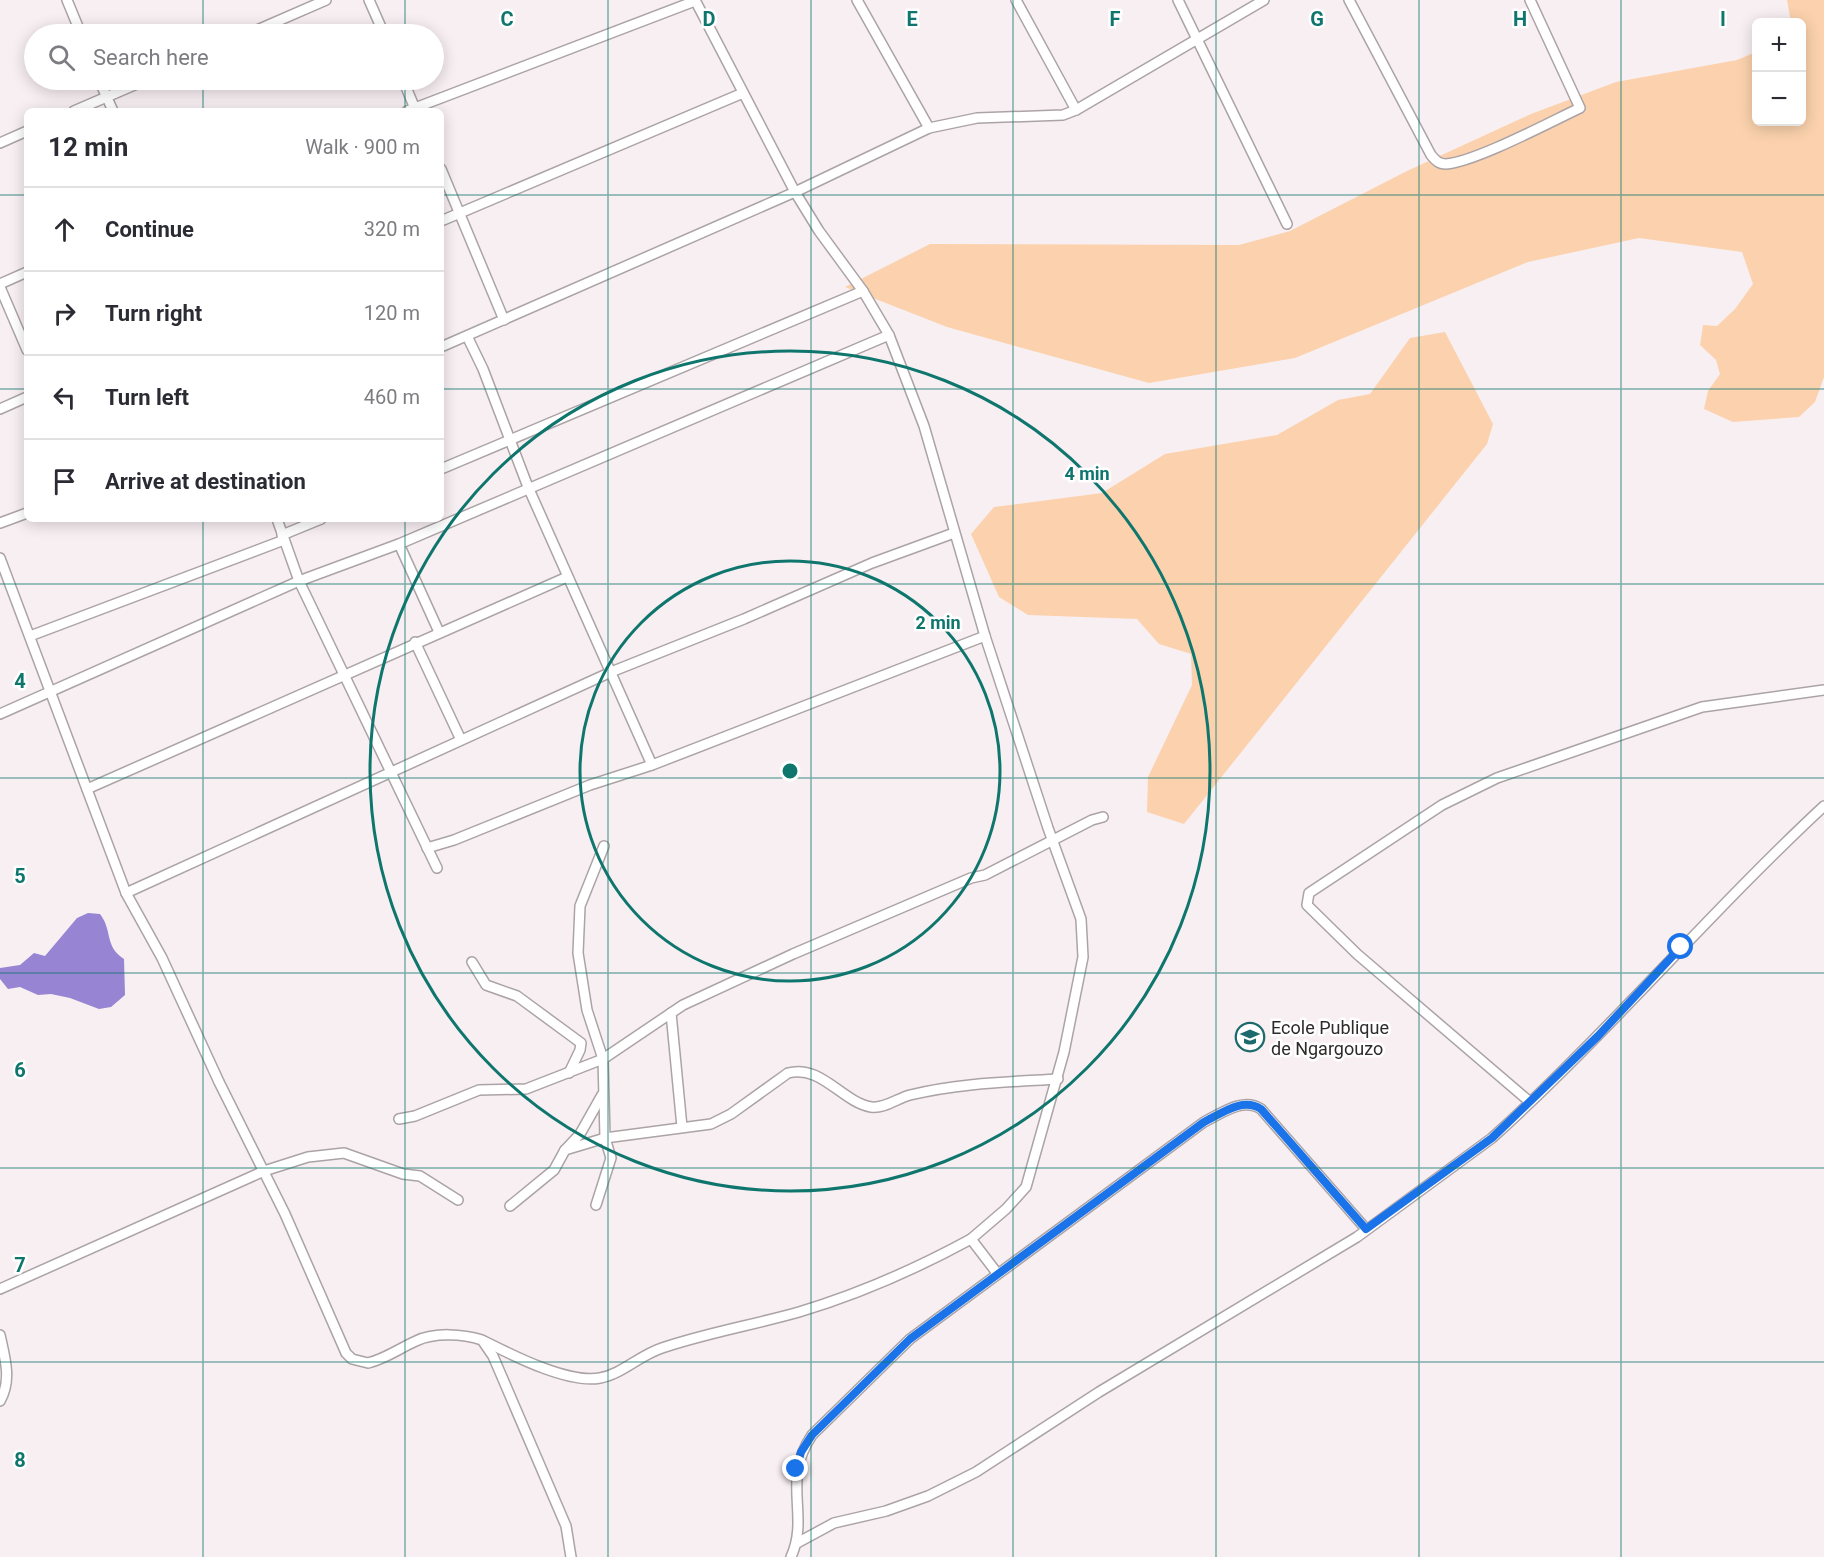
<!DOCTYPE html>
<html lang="en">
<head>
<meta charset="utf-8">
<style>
	:root { --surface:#fff; --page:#f7f7f7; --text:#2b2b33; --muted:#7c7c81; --line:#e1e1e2 }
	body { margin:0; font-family:Roboto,sans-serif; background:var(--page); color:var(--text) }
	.controls { position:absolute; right:18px; top:18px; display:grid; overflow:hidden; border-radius:9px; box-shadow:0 3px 15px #0003 }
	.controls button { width:54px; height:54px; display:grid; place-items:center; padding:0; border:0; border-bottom:2px solid var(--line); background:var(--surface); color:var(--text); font:30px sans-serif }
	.stop { position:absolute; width:18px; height:18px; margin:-14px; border:4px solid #1a73e8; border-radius:50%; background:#fff }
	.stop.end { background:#1a73e8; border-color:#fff; box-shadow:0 2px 6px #0008 }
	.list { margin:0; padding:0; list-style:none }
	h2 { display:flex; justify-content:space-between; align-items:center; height:78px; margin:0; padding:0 24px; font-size:26px }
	h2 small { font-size:20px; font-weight:400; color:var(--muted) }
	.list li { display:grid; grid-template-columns:39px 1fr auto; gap:18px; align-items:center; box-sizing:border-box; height:84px; padding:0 24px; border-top:2px solid var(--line) }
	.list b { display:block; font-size:22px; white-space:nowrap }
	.list em { font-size:20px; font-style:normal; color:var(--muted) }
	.icon { flex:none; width:33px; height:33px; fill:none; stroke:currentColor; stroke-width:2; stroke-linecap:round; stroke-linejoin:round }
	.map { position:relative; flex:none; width:1824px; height:1557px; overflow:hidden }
	.search { position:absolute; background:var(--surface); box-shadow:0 3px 15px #0003; left:24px; top:24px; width:420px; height:66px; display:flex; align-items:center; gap:15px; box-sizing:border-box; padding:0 21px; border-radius:33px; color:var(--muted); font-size:22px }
	.panel { position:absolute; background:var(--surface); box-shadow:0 3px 15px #0003; left:24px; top:108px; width:420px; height:414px; border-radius:9px }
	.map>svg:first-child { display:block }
	.green { fill:#fbd2ad }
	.water { fill:#9784d3 }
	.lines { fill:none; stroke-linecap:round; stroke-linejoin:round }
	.street-casing { stroke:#aba3a5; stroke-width:12 }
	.street { stroke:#fff; stroke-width:9 }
	.route { stroke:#1a73e8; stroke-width:8 }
	.grid { fill:none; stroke:#0f766e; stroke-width:1.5; stroke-opacity:0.55 }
	.ring { fill:none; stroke:#0f766e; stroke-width:3 }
	.labels { text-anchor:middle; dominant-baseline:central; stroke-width:5; stroke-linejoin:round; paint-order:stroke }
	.poi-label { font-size:18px; fill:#2e2b2b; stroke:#fff; text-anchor:start }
	.grid-label { font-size:20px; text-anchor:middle; font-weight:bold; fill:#0f766e; stroke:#fff; stroke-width:5; stroke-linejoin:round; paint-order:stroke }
	.centre { fill:#0f766e; stroke:#fff; stroke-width:3 }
	.ring-label { font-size:18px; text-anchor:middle; font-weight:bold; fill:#0f766e; stroke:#fff; stroke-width:5; stroke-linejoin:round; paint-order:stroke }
</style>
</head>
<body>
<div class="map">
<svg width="1824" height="1557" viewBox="0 0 1824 1557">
	<rect width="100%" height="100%" fill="#f8eff2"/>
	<!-- green -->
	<g class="green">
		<path d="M1787,0H1824V377L1815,402L1799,417L1733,422L1704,409L1708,391L1720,374L1716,360L1700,345L1703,325L1717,326L1735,309L1753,284L1742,252L1639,238L1528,262L1295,358L1149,383L947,327L845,287L930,244L1239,245L1290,231L1407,171L1531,114L1616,82L1737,60L1756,52V122H1802V22H1791Z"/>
		<path d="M1445,332L1493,424L1487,444L1184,824L1147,812L1148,777L1192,685L1191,654L1159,644L1137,619L1028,615L999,597L971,534L994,507L1102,493L1165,454L1277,435L1338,400L1370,394L1410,338Z"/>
	</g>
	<!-- water -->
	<path class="water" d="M88,913L100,914C113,931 104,946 124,959L125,995L111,1007L99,1009L70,998L51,994L38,995L20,987L8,989L0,979V968L20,965L34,953L45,956L77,918Z"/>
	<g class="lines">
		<!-- street casing -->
		<g class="street-casing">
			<g id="street">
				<path d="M67,0L81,34"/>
				<path d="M369,0L384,34"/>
				<path d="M695,0L795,192L819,231L863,291L889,335L924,426L985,636L1048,828L1081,919L1083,957L1064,1052L1026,1187L1006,1209L971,1239"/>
				<path d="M857,0L929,128"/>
				<path d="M1016,0L1076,110"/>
				<path d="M1178,0L1287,224"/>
				<path d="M1349,0L1431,155C1436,161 1439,164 1446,164C1475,162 1550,122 1580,108L1530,0"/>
				<path d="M248,34L326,0"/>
				<path d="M99,80L113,111"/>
				<path d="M403,80L416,111"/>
				<path d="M74,111L146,80"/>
				<path d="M407,111L695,1"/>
				<path d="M0,143L27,131"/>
				<path d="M441,169L504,320"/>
				<path d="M441,221L743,93"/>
				<path d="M0,284L27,272"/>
				<path d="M0,287L27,350"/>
				<path d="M467,336L483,369L528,487L652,765"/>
				<path d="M441,347L795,192L929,128L977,118L1063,115L1076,110L1264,0"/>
				<path d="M0,409L27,397"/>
				<path d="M441,469L863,291"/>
				<path d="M277,519L299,581L437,868"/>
				<path d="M0,523L27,513"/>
				<path d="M282,535L321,519"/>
				<path d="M399,544L439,632"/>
				<path d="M0,558L126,893L162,958L219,1082L285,1214L346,1353L352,1359L368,1363C385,1359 400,1348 416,1341C435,1332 463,1334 482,1340L493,1356L566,1526L571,1557"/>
				<path d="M30,636L284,540"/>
				<path d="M415,642L461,740"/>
				<path d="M0,714L299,581L399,544L889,335"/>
				<path d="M87,789L567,577"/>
				<path d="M427,848L454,840L590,785L652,765L985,636"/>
				<path d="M126,893L611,672L744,619L872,563L954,533"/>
				<path d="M472,962L486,985L517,996L581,1043L580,1050L569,1073"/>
				<path d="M671,1013L682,1127"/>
				<path d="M1530,1102L1357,954L1307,905L1309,893L1442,805L1497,778L1702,707L1824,690"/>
				<path d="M399,1119L415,1116L479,1090L526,1089L603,1059L683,1005L793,954L971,878L985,875L1092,820L1103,817"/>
				<path d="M565,1150L605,1138L711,1124L731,1114L788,1073C821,1064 842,1102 871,1107C884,1109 898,1098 910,1095C959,1083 1008,1082 1058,1079"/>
				<path d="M596,1205L611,1158L605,1138L603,1059L587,1010L578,953L580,906L604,846"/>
				<path d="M510,1206L554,1170L565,1150L580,1134L602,1095"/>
				<path d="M0,1289L264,1171L308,1157L344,1153L403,1174L420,1176L458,1200"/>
				<path d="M0,1335C5,1358 12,1380 0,1401"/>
				<path d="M484,1341C512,1355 568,1384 600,1378C622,1374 640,1355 662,1348C706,1333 753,1325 799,1312C859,1294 916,1269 971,1239L997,1273"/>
				<path d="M797,1543L834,1523L886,1511L928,1496L976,1472L1099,1392L1357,1237L1492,1138C1608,1033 1709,913 1824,806"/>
				<path d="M791,1557C810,1515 781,1481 812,1435L910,1339L1204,1122C1222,1113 1243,1097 1261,1109L1366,1229"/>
			</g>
		</g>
		<!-- street -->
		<use href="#street" class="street"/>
	</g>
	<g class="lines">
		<!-- route -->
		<path class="route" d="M796,1469L801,1452L812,1435L910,1339L1204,1122C1222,1113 1243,1097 1261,1109L1366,1229L1492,1138L1598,1036L1681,947"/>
	</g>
	<!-- grid -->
	<path class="grid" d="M203,0V34M405,0V34M608,0V1557M811,0V1557M1013,0V1557M1216,0V1557M1419,0V1557M1621,0V1557M203,80V111M405,80V111M0,195H27M441,195H1824M0,389H27M441,389H1824M203,519V1557M405,519V1557M0,584H1824M0,778H1824M0,973H1824M0,1168H1824M0,1362H1824"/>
	<!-- distance rings -->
	<g class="ring">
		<circle cx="790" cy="771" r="210"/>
		<circle cx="790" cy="771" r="420"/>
	</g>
	<!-- icons -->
	<defs>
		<g id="school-ring" transform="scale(1.5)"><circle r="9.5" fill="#fff" stroke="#1d6a6c" stroke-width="1.5"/><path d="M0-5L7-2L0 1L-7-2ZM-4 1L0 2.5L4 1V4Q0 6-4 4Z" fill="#1d6a6c"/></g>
	</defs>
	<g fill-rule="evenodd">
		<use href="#school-ring" x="1250" y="1037"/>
	</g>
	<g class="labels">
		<!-- poi labels -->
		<g class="poi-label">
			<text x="1271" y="1027">Ecole Publique<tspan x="1271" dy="21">de Ngargouzo</tspan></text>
		</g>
	</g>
	<g class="grid-label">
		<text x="507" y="26">C</text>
		<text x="709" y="26">D</text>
		<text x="912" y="26">E</text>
		<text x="1115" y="26">F</text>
		<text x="1317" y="26">G</text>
		<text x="1520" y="26">H</text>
		<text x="1723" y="26">I</text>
		<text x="20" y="688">4</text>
		<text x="20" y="883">5</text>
		<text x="20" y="1077">6</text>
		<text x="20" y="1272">7</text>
		<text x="20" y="1467">8</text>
	</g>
	<circle cx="790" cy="771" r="9" class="centre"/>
	<g class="ring-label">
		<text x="1087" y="480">4 min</text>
		<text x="938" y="629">2 min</text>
	</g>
</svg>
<div class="controls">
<button>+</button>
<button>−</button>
</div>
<div class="stop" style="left:1681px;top:947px"></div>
<div class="stop end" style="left:796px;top:1469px"></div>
<div class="search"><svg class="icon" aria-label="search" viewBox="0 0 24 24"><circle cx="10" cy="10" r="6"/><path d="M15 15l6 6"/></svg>Search here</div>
<section class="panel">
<h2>12 min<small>Walk · 900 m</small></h2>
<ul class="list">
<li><svg class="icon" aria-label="ahead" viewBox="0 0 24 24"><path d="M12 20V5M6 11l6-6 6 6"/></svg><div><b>Continue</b></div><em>320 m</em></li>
<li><svg class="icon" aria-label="right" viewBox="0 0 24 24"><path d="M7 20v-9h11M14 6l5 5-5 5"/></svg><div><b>Turn right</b></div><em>120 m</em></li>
<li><svg class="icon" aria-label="left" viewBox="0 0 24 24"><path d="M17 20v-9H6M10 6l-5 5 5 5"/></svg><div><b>Turn left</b></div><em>460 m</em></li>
<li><svg class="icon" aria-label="arrive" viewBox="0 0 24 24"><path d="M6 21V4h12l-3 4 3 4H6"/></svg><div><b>Arrive at destination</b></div></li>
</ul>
</section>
</div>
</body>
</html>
